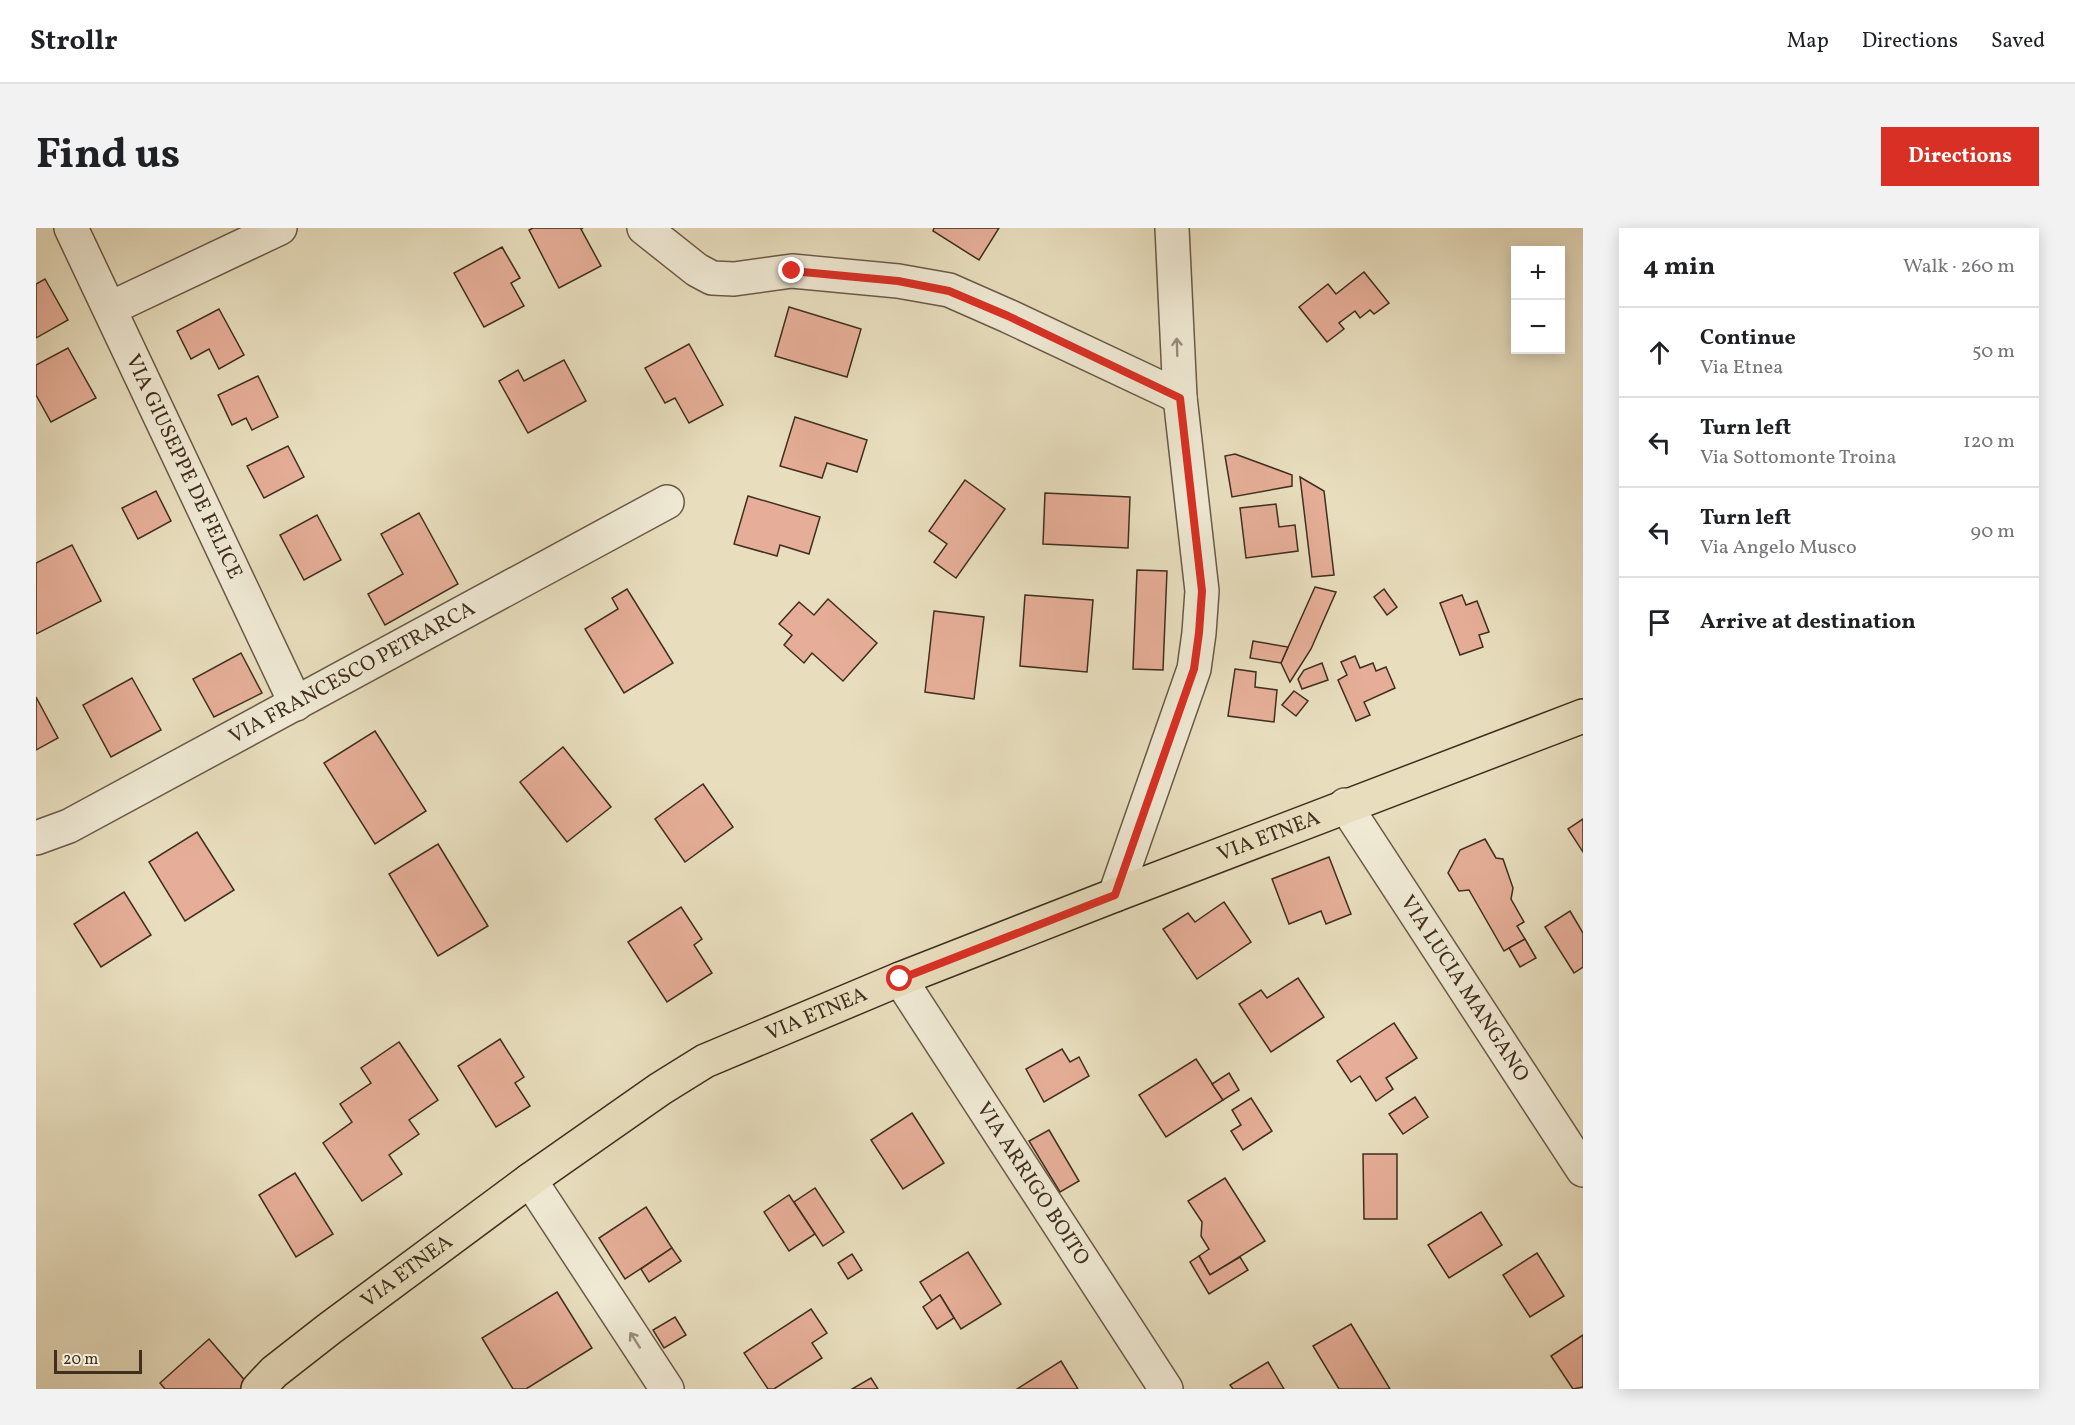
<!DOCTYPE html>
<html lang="en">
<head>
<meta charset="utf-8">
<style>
	:root { --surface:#fff; --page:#f2f2f2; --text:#202124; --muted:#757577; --line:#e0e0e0; --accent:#d93025 }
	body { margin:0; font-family:Vollkorn,serif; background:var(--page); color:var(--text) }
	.controls { position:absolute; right:18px; top:18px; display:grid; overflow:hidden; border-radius:0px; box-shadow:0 3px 15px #0003 }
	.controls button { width:54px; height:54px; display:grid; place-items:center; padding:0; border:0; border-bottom:2px solid var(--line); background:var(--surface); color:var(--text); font:30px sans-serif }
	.scale { position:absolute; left:18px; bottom:15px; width:88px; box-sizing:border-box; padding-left:6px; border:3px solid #402e1e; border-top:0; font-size:16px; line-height:21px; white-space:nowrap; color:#402e1e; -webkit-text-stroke:4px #f0ead5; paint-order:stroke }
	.stop { position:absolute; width:18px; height:18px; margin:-14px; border:4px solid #d93025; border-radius:50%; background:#fff }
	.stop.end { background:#d93025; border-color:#fff; box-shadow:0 2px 6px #0008 }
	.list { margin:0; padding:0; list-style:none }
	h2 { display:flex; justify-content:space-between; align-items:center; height:78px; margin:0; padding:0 24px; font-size:26px }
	h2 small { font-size:20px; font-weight:400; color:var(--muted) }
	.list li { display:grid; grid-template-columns:39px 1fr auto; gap:18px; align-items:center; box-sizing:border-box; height:90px; padding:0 24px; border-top:2px solid var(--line) }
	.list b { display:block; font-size:22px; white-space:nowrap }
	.list p { margin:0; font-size:20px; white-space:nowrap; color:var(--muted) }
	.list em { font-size:20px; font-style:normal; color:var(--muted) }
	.icon { flex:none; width:33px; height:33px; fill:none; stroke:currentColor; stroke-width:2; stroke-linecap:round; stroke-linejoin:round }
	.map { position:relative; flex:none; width:1547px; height:1161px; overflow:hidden; border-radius:0px }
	header { display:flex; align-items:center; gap:36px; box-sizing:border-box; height:84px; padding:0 30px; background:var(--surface); border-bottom:2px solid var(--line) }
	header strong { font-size:28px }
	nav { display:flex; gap:33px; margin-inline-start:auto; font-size:21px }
	.intro { display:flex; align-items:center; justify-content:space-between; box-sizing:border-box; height:144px; padding:0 36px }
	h1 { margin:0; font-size:42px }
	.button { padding:15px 27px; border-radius:0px; background:var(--accent); color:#fff; font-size:21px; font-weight:700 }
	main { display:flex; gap:36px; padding:0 36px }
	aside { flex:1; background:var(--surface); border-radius:0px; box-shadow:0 3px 15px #0003 }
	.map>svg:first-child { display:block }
	.building { fill:#e6ae98; stroke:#402e1e; stroke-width:1.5 }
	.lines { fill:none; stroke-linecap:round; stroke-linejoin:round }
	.minor-casing { stroke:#6a5a46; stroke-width:36 }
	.major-casing { stroke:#402e1e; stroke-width:36 }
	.minor { stroke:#f0ead5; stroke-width:33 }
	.major { stroke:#e8debe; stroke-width:33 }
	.oneway { stroke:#988c7a }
	.route { stroke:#d93025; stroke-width:8 }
	.labels { text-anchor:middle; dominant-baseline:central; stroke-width:5; stroke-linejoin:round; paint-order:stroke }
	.street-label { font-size:21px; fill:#402e1e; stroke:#f0ead5 }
</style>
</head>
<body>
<header>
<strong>Strollr</strong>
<nav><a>Map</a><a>Directions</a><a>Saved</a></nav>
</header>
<div class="intro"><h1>Find us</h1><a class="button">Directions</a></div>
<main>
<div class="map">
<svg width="1547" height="1161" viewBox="0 0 1547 1161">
	<rect width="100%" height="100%" fill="#e8debe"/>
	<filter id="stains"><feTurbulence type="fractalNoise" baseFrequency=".00333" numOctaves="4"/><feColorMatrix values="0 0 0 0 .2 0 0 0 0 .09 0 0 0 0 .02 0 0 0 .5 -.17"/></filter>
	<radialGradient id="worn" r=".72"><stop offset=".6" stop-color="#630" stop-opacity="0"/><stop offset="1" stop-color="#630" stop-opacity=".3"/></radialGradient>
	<!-- building -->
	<g class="building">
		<path d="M497,0H547L545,1L565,38L523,60L493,2Z"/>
		<path d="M898,0H963L943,32L897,3Z"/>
		<path d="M466,19L484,50L475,55L488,78L448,99L418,45Z"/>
		<path d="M1328,44L1353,75L1338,86L1334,82L1324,90L1319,83L1303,95L1308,101L1291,114L1263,79L1292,56L1300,66Z"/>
		<path d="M9,51L32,92L0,110V56Z"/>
		<path d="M753,79L825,101L811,149L739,128Z"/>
		<path d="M183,81L208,127L183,141L173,121L155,131L141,103Z"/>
		<path d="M653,116L687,177L653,195L639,170L629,175L609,140Z"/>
		<path d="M32,120L60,170L15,194L0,167V137Z"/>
		<path d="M528,132L550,173L492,205L463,153L482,142L488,153Z"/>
		<path d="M222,148L242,189L216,202L210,190L196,197L182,167Z"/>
		<path d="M759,189L831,212L821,244L791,235L786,250L744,238Z"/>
		<path d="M252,218L268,249L228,270L211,238Z"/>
		<path d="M1199,226L1256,247V258L1196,269L1189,228Z"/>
		<path d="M1264,249L1288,263L1298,347L1276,349Z"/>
		<path d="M929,252L969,281L920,350L898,334L911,316L893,303Z"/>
		<path d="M120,263L135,293L102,311L86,280Z"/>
		<path d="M1009,265L1094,269L1092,320L1007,316Z"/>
		<path d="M712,268L784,289L773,326L744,317L741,328L698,316Z"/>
		<path d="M1240,276L1243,299L1259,297L1262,323L1210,330L1204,280Z"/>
		<path d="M383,285L422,356L349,397L332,366L367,346L345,306Z"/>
		<path d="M281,287L305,332L268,352L244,307Z"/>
		<path d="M36,317L65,373L0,406V335Z"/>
		<path d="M1101,342L1131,343L1127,442L1097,441Z"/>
		<path d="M1279,359L1300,364L1275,421L1254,454L1245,435Z"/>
		<path d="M591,361L637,435L588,465L549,401L582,381L576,370Z"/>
		<path d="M1348,361L1361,379L1351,387L1338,369Z"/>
		<path d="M989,367L1057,372L1051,444L984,438Z"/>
		<path d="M1426,367L1430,377L1441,373L1453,404L1443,407L1447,419L1424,427L1404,375Z"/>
		<path d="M792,371L841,415L807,453L776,425L768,435L748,417L756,407L743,396L763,374L778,387Z"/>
		<path d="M898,383L948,389L938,471L889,464Z"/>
		<path d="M1217,413L1252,419L1245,435L1214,430Z"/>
		<path d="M205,425L226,465L178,489L157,451Z"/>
		<path d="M1319,428L1324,440L1337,435L1340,443L1350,439L1359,460L1328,474L1334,487L1320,493L1302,452L1311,447L1305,434Z"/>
		<path d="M1286,435L1292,452L1266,461L1262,451L1268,442Z"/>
		<path d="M1199,441L1220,444L1219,459L1241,462L1238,494L1192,488Z"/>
		<path d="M96,450L125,502L75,529L47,477Z"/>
		<path d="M1258,463L1272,473L1260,488L1246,477Z"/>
		<path d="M0,469L22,510L0,522Z"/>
		<path d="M339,503L390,583L339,616L288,535Z"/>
		<path d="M527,519L575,579L531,614L484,554Z"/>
		<path d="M667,556L697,599L649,634L619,591Z"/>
		<path d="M1547,591V624L1532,601Z"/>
		<path d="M161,604L198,662L149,693L113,634Z"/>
		<path d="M1449,611L1460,630L1467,631L1477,660L1475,671L1488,694L1481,698L1489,711L1468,723L1433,662L1423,663L1412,645L1424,622Z"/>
		<path d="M402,616L452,698L402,728L353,646Z"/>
		<path d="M1293,629L1315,686L1290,696L1285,683L1253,696L1236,651Z"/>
		<path d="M88,664L115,707L65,739L38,696Z"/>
		<path d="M1188,674L1215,714L1161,751L1127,701L1152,685L1159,694Z"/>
		<path d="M645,679L666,711L658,717L676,745L631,774L592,714Z"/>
		<path d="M1534,683L1547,705V739L1538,745L1509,699Z"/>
		<path d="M1489,711L1500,730L1484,739L1473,720Z"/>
		<path d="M1262,750L1288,789L1235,824L1203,776L1225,762L1231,770Z"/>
		<path d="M1358,795L1381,830L1350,850L1357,861L1340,873L1324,848L1315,854L1301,833Z"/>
		<path d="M464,811L488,849L479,855L494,878L460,899L422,838Z"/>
		<path d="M363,814L402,872L373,892L383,906L353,927L366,946L326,973L287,915L316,894L304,876L335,855L325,840Z"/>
		<path d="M1026,821L1034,834L1043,829L1053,848L1008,874L990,841Z"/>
		<path d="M1160,831L1187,872L1130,909L1103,867Z"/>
		<path d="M1193,845L1203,862L1187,872L1176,856Z"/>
		<path d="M1379,869L1392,889L1367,906L1353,886Z"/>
		<path d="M1215,870L1236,903L1207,922L1195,903L1205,897L1196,882Z"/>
		<path d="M876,885L908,935L867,961L835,912Z"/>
		<path d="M1013,902L1043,953L1024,964L993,913Z"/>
		<path d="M1327,926H1361V991H1328Z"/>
		<path d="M259,945L297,1006L260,1029L223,967Z"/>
		<path d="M1189,950L1229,1013L1174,1047L1163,1028L1173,1021L1165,1008L1166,994L1152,973Z"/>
		<path d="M779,960L808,1004L787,1018L758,974Z"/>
		<path d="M753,967L779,1006L753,1023L728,984Z"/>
		<path d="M610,979L636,1020L589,1051L563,1010Z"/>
		<path d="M1445,984L1466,1017L1413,1050L1392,1017Z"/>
		<path d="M636,1020L645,1033L613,1054L605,1041Z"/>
		<path d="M932,1024L965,1076L925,1101L904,1067L896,1073L884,1054Z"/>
		<path d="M1501,1025L1528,1068L1494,1089L1467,1047Z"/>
		<path d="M816,1026L826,1042L812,1051L802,1035Z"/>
		<path d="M1163,1028L1174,1047L1204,1029L1212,1042L1173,1066L1154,1034Z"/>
		<path d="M521,1064L556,1120L490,1161H477L446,1110Z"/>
		<path d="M904,1067L918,1090L901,1101L887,1079Z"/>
		<path d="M775,1081L791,1105L776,1115L786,1130L738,1161H732L708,1125Z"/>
		<path d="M639,1089L650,1107L628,1120L617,1102Z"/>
		<path d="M1315,1096L1354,1161H1303L1277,1118Z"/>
		<path d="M1547,1107V1159L1537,1161L1515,1128Z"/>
		<path d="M173,1111L212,1156L206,1161H129L124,1155Z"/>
		<path d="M1025,1133L1042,1161H981Z"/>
		<path d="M1232,1134L1248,1161H1197L1194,1157Z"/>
		<path d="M835,1150L842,1161H816Z"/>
	</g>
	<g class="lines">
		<!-- minor casing -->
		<g class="minor-casing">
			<g id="minor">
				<path id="s1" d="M35,0L260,476"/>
				<path d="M608,0L661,42L676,50L698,51L756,43L862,53L913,62L972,88L1144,169"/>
				<path d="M75,80L244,0"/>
				<path id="s2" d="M1309,577L1547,942"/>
				<path id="s3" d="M0,610L33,598L631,274"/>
				<path d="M1079,667L1158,441L1163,405L1166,363L1144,169L1136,0"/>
				<path id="s4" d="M864,751L1130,1161"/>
				<path d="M494,952L631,1161"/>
			</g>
		</g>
		<!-- major casing -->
		<g class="major-casing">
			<g id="major">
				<path id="s5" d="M222,1161L238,1144L293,1101L494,952L624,861L669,833L864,751L1079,667L1547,488"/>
			</g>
		</g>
		<!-- minor -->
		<use href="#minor" class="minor"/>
		<!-- major -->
		<use href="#major" class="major"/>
	</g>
	<!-- one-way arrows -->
	<defs><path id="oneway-shaft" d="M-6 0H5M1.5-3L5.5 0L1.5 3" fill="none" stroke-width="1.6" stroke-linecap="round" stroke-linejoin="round" transform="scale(1.5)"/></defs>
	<g class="oneway">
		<use href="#oneway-shaft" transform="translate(1141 119) rotate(-92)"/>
		<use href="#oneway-shaft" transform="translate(599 1112) rotate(-123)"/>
	</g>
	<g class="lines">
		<!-- route -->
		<path class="route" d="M756,43L862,53L913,63L972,88L1144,170L1166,363L1163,405L1158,441L1079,667L864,751"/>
	</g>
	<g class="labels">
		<!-- street labels -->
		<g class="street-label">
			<text stroke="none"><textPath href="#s1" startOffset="264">VIA GIUSEPPE DE FELICE</textPath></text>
			<text stroke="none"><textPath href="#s3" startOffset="357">VIA FRANCESCO PETRARCA</textPath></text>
			<text stroke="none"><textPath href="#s5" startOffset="1162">VIA ETNEA</textPath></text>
			<text stroke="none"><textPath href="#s2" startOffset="219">VIA LUCIA MANGANO</textPath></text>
			<text stroke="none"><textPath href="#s5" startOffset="676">VIA ETNEA</textPath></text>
			<text stroke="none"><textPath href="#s4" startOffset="244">VIA ARRIGO BOITO</textPath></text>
			<text stroke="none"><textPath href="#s5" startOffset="190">VIA ETNEA</textPath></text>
		</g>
	</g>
	<rect width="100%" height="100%" filter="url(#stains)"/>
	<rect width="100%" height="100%" fill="url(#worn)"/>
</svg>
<div class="controls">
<button>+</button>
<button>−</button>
</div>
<div class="scale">20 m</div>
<div class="stop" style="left:864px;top:751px"></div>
<div class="stop end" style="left:756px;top:43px"></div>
</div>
<aside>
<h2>4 min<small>Walk · 260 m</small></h2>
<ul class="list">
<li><svg class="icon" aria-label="ahead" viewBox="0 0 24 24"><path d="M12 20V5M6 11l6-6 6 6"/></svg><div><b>Continue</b><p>Via Etnea</p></div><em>50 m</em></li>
<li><svg class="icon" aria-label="left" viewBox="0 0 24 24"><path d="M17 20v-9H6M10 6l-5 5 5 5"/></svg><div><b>Turn left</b><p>Via Sottomonte Troina</p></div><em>120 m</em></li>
<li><svg class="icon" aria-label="left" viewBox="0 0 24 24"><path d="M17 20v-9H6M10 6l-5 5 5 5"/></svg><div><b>Turn left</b><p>Via Angelo Musco</p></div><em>90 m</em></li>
<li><svg class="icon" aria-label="arrive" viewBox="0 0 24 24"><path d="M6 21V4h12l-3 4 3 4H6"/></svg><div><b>Arrive at destination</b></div></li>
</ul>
</aside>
</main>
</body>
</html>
